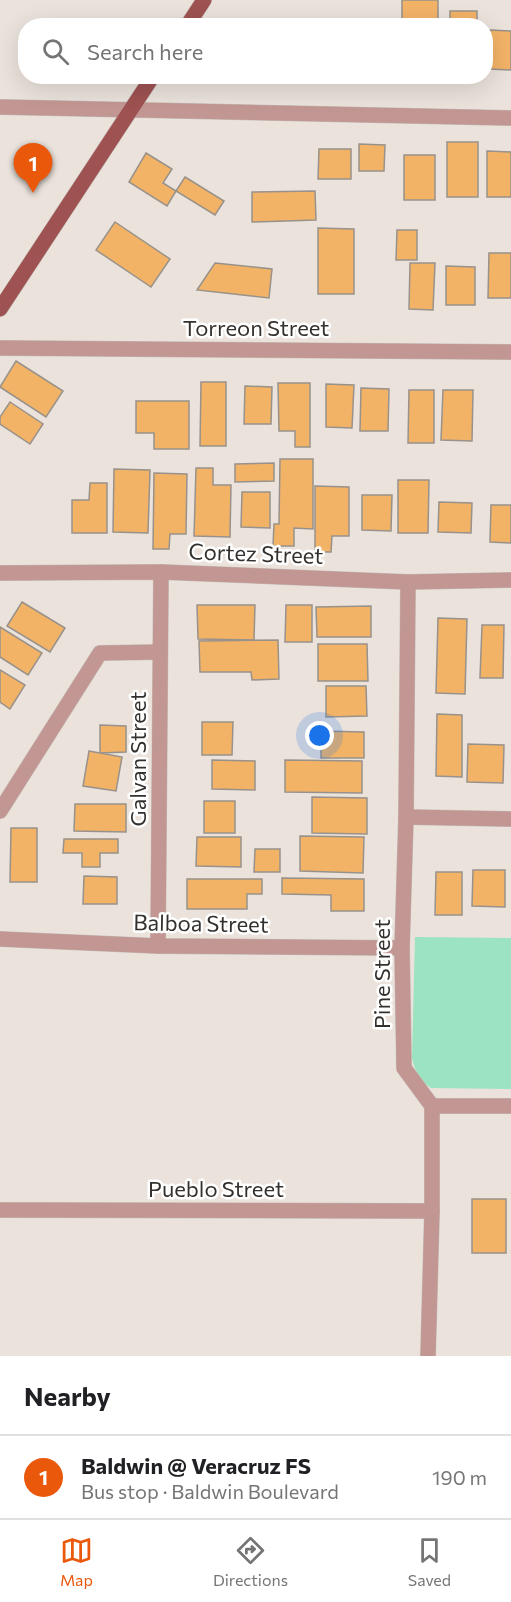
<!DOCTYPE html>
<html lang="en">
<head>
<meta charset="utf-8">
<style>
	:root { --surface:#fff; --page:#f6f6f6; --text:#202124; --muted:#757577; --line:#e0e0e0; --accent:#ea580c }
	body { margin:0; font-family:Commissioner,sans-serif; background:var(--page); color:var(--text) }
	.you { position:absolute; left:320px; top:736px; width:21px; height:21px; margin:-15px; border:4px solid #fff; border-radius:50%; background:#1a73e8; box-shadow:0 0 0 9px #1a73e833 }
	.badge { display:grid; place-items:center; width:39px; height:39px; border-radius:50%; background:var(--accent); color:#fff; font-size:20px; font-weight:700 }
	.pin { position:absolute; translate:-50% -50px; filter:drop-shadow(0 2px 3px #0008) }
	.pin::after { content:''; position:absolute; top:32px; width:21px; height:18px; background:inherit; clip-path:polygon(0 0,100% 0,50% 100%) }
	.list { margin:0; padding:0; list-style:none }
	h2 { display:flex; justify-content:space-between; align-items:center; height:78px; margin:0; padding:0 24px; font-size:26px }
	h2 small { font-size:20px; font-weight:400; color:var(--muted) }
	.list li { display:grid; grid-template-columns:39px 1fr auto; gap:18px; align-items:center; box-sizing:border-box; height:84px; padding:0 24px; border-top:2px solid var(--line) }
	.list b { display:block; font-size:22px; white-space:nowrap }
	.list p { margin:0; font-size:20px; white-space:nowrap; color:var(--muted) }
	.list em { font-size:20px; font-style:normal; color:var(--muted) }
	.icon { flex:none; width:33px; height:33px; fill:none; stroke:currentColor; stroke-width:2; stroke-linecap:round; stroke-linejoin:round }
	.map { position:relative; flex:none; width:511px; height:1356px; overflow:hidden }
	.search { position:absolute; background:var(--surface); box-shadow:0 6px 24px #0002; left:18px; right:18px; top:18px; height:66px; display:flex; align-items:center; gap:15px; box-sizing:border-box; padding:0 21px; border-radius:24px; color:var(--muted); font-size:22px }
	.sheet { height:162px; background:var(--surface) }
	nav { display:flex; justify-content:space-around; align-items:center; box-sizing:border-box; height:84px; border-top:2px solid var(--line); background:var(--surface); font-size:16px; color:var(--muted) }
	nav a { display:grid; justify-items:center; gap:3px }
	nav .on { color:var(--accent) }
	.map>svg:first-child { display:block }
	.green { fill:#9be3c1 }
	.building { fill:#f3b367; stroke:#98928b; stroke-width:1.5 }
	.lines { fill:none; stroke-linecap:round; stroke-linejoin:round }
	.minor-casing { stroke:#c5beb8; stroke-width:16 }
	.major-casing { stroke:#c5beb8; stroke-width:16 }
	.minor { stroke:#c29693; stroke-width:15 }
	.major { stroke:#9e5251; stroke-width:15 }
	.labels { text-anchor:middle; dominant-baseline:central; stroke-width:5; stroke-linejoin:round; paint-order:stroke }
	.street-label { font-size:22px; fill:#33302d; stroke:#fff }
</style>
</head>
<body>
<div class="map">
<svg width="511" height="1356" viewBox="0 0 511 1356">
	<rect width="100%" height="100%" fill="#eae2db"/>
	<!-- green -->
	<path class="green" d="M415,937L511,938V1089L431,1088C419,1080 415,1071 412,1058Z"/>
	<!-- building -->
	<g class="building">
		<rect x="402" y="0" width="36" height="26"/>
		<rect x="450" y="11" width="27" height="15"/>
		<path d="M490,30L511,31V70L490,69Z"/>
		<rect x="447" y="142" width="31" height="55"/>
		<path d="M359,144L385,145L384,171H359Z"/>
		<path d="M319,149H351V179H318Z"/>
		<path d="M487,151L511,152V197H487Z"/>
		<path d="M146,153L172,169L163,183L176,191L167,206L129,182Z"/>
		<rect x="404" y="155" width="31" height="45"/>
		<path d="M185,177L224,201L215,215L176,191Z"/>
		<path d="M315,191L316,220L252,222V192Z"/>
		<path d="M115,222L170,259L151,287L96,250Z"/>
		<path d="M318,228L354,229V294H318Z"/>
		<path d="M397,230H417V260H396Z"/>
		<path d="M489,253H511V298H488Z"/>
		<path d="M215,263L272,269L269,298L197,290Z"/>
		<path d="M410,263H435L433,310L409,309Z"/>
		<path d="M446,266L475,267V305H446Z"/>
		<path d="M16,361L63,391L46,417L0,387Z"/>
		<path d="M201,382H226V446H200Z"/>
		<path d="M278,383H310V447H295V431H279Z"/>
		<path d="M326,384L354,385L352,428L326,427Z"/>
		<path d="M245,386L272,387L271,424H244Z"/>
		<path d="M361,388L389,389L388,431H360Z"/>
		<path d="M409,390H434V443H408Z"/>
		<path d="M443,390H473L472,441L441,440Z"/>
		<path d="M136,401H189V449H154V433H136Z"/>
		<path d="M10,402L43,424L30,444L0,424V417Z"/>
		<path d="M280,459H313V529L294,528V546H273L274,524H279Z"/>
		<path d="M274,463V481L235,482V464Z"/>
		<path d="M196,468H213V485H231L230,537L194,536Z"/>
		<path d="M114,469L150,470L148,533L113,532Z"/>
		<path d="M154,473L187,474L186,534H170L169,549H153Z"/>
		<path d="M398,480H429L428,533H398Z"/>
		<path d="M90,483H107V533H72V500H89Z"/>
		<path d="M315,486L349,487V536H332L331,552H315Z"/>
		<path d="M242,492H270V528L241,527Z"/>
		<path d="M362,495H392L391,531L362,530Z"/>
		<path d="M439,502L472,503L471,533L438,532Z"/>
		<path d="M491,505H511V543L490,542Z"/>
		<path d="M22,602L65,628L50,652L7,626Z"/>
		<path d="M197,605H255L254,640L198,639Z"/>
		<path d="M286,605H312V642H285Z"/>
		<path d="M371,606V637H317L316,607Z"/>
		<path d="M438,618L467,619L465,694L436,693Z"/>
		<path d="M482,625H504L503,678H480Z"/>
		<path d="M0,627L42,653L28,675L0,657Z"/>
		<path d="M278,640L279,679L252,680L251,672H200L199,641Z"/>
		<path d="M318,644H367L368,681H318Z"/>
		<path d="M0,670L25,685L10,709L0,702Z"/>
		<path d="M326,686H366L367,716L326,717Z"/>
		<path d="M437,714L462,715V777L436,776Z"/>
		<path d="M202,722H233L232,755H202Z"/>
		<path d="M100,725L126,726V752L100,753Z"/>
		<path d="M321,731L364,732V758H321Z"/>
		<path d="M468,744L504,745L503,783L467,782Z"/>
		<path d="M89,751L122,757L116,791L83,786Z"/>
		<path d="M212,760L255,761V790L212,789Z"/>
		<path d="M285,760L362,761V793L285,792Z"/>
		<path d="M312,797L367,798V834L312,833Z"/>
		<rect x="204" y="801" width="31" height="32"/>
		<path d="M75,804H126V832L74,831Z"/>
		<path d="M11,828H37V882H10Z"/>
		<path d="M300,836L364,837L363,873L300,871Z"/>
		<path d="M197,837H241V867L196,866Z"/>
		<path d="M64,839H118V853H100V867H82V853H63Z"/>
		<path d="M255,849H280V872H254Z"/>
		<path d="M473,870H505V907L472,906Z"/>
		<path d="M436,872H462V915H435Z"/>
		<path d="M84,876L117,877V904H83Z"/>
		<path d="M282,878L364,879V911H331V895L282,894Z"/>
		<path d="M187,879H262V894H247V909H187Z"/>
		<rect x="472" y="1199" width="34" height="54"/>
	</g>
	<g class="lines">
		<!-- minor casing -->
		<g class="minor-casing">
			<g id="minor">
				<path d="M0,107L511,118"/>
				<path d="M0,348L511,352"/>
				<path d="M0,573L161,572L408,582L511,580"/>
				<path d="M408,582L406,817L402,948L404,1068L432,1106V1211L428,1356"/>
				<path d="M0,811L100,653L160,652"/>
				<path d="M406,817L511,819"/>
				<path d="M0,939L158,946L402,948"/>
				<path d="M158,946L161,572"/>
				<path d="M432,1106H511"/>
				<path d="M0,1210L432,1211"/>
			</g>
		</g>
		<!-- major casing -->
		<g class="major-casing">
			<g id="major">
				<path d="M187,26L204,0"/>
				<path d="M0,309L153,76"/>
			</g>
		</g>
		<!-- minor -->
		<use href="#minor" class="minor"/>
		<!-- major -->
		<use href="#major" class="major"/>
	</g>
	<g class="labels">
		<!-- street labels -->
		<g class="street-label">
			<text x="256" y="327">Torreon Street</text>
			<text transform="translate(256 553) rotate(2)">Cortez Street</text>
			<text transform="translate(137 759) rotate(-90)">Galvan Street</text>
			<text transform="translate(201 923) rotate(1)">Balboa Street</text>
			<text transform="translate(381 974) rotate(-90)">Pine Street</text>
			<text x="216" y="1188">Pueblo Street</text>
		</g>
	</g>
</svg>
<div class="you"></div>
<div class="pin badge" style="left:33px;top:193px">1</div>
<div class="search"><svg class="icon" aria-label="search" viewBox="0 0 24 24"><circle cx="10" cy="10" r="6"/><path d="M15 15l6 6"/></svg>Search here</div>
</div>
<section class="sheet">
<h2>Nearby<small></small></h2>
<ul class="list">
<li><span class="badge">1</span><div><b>Baldwin @ Veracruz FS</b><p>Bus stop · Baldwin Boulevard</p></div><em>190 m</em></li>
</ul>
</section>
<nav>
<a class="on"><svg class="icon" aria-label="map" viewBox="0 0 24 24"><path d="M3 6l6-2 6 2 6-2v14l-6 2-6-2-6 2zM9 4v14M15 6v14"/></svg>Map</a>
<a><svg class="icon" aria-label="directions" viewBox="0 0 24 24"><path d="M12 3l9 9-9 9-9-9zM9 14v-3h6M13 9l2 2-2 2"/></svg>Directions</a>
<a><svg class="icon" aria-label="saved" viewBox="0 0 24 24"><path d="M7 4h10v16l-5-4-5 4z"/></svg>Saved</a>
</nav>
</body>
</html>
